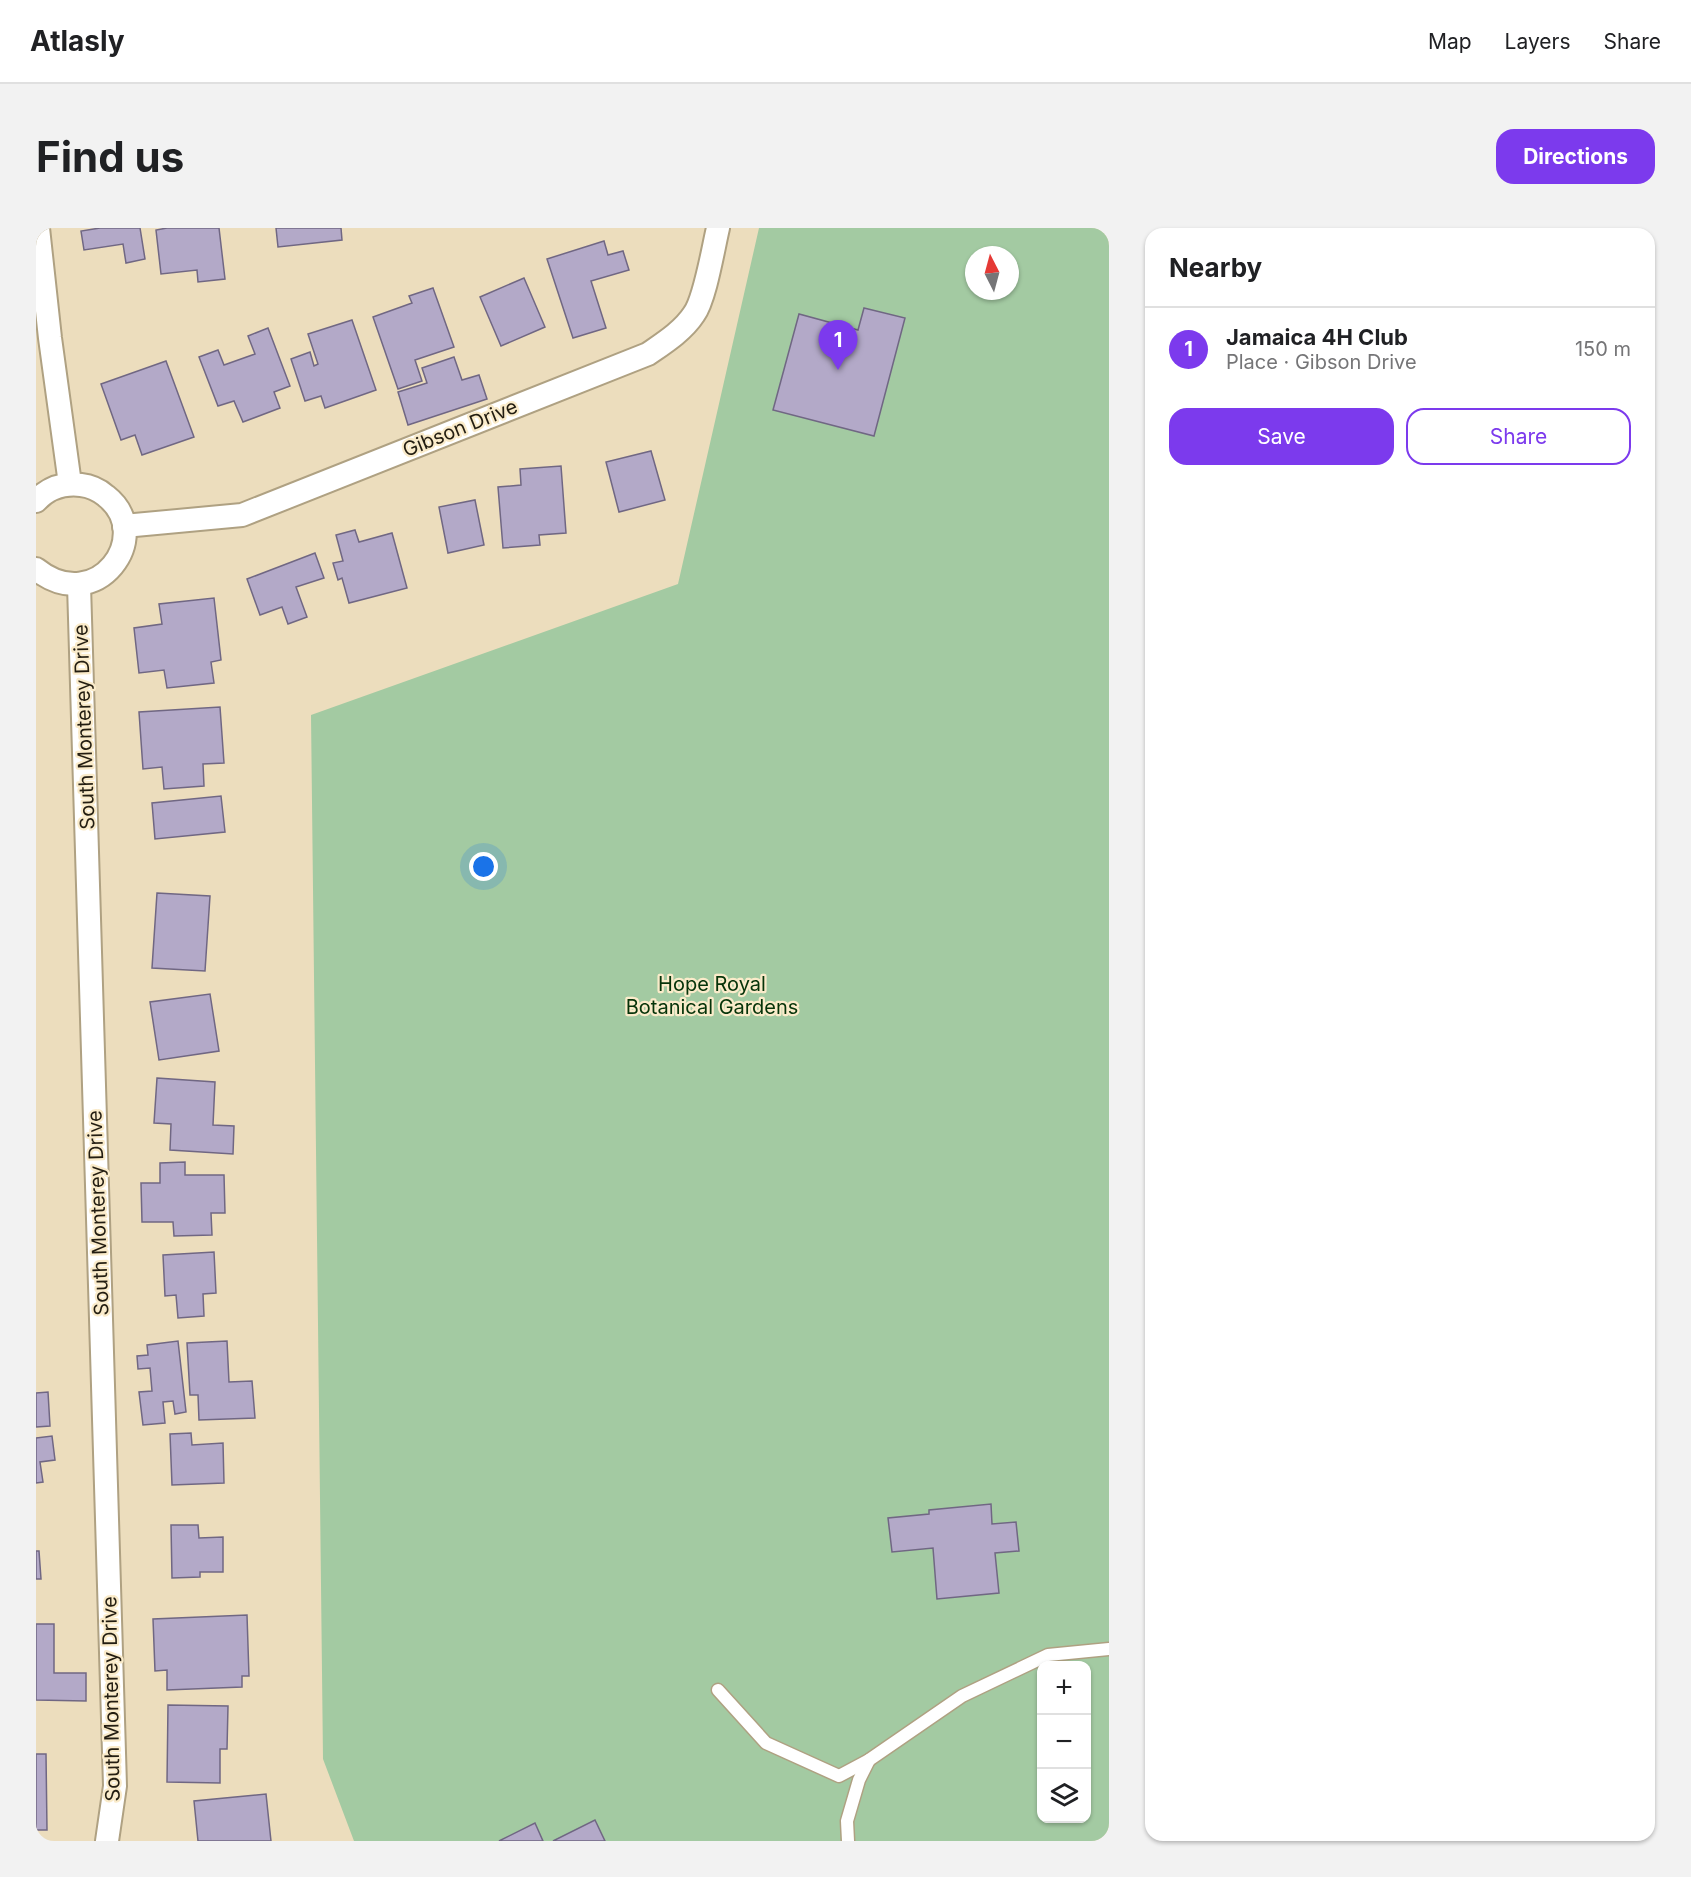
<!DOCTYPE html>
<html lang="en">
<head>
<meta charset="utf-8">
<style>
	:root { --surface:#fff; --page:#f2f2f2; --text:#202124; --muted:#757577; --line:#e0e0e0; --accent:#7c3aed }
	body { margin:0; font-family:Inter,sans-serif; background:var(--page); color:var(--text) }
	.controls { position:absolute; right:18px; bottom:18px; display:grid; overflow:hidden; border-radius:12px; box-shadow:0 2px 4px #0004 }
	.controls button { width:54px; height:54px; display:grid; place-items:center; padding:0; border:0; border-bottom:2px solid var(--line); background:var(--surface); color:var(--text); font:30px sans-serif }
	.compass { position:absolute; left:929px; top:18px; width:54px; height:54px; border-radius:50%; background:var(--surface); box-shadow:0 2px 4px #0004; rotate:354deg }
	.you { position:absolute; left:448px; top:639px; width:21px; height:21px; margin:-15px; border:4px solid #fff; border-radius:50%; background:#1a73e8; box-shadow:0 0 0 9px #1a73e833 }
	.badge { display:grid; place-items:center; width:39px; height:39px; border-radius:50%; background:var(--accent); color:#fff; font-size:20px; font-weight:700 }
	.pin { position:absolute; translate:-50% -50px; filter:drop-shadow(0 2px 3px #0008) }
	.pin::after { content:''; position:absolute; top:32px; width:21px; height:18px; background:inherit; clip-path:polygon(0 0,100% 0,50% 100%) }
	.list { margin:0; padding:0; list-style:none }
	h2 { display:flex; justify-content:space-between; align-items:center; height:78px; margin:0; padding:0 24px; font-size:26px }
	h2 small { font-size:20px; font-weight:400; color:var(--muted) }
	.list li { display:grid; grid-template-columns:39px 1fr auto; gap:18px; align-items:center; box-sizing:border-box; height:84px; padding:0 24px; border-top:2px solid var(--line) }
	.list b { display:block; font-size:22px; white-space:nowrap }
	.list p { margin:0; font-size:20px; white-space:nowrap; color:var(--muted) }
	.list em { font-size:20px; font-style:normal; color:var(--muted) }
	.actions { display:flex; gap:12px; padding:18px 24px }
	.actions a { flex:1; padding:14px 0; border:2px solid var(--accent); border-radius:18px; text-align:center; font-size:21px; color:var(--accent) }
	.actions .main { background:var(--accent); color:#fff }
	.icon { flex:none; width:33px; height:33px; fill:none; stroke:currentColor; stroke-width:2; stroke-linecap:round; stroke-linejoin:round }
	.map { position:relative; flex:none; width:1073px; height:1613px; overflow:hidden; border-radius:18px }
	header { display:flex; align-items:center; gap:36px; box-sizing:border-box; height:84px; padding:0 30px; background:var(--surface); border-bottom:2px solid var(--line) }
	header strong { font-size:28px }
	nav { display:flex; gap:33px; margin-inline-start:auto; font-size:21px }
	.intro { display:flex; align-items:center; justify-content:space-between; box-sizing:border-box; height:144px; padding:0 36px }
	h1 { margin:0; font-size:42px }
	.button { padding:15px 27px; border-radius:18px; background:var(--accent); color:#fff; font-size:21px; font-weight:700 }
	main { display:flex; gap:36px; padding:0 36px }
	aside { flex:1; background:var(--surface); border-radius:18px; box-shadow:0 2px 4px #0004 }
	.map>svg:first-child { display:block }
	.green { fill:#a3caa2; fill-rule:evenodd }
	.building { fill:#b3a9c8; stroke:#706783; stroke-width:1.5 }
	.lines { fill:none; stroke-linecap:round; stroke-linejoin:round }
	.lane-casing { stroke:#afa182; stroke-width:15 }
	.street-casing { stroke:#afa182; stroke-width:26 }
	.lane { stroke:#fff; stroke-width:12 }
	.street { stroke:#fff; stroke-width:22 }
	.labels { text-anchor:middle; dominant-baseline:central; stroke-width:4.5; stroke-linejoin:round; paint-order:stroke }
	.street-label { font-size:20px; fill:#231d11; stroke:#faebca }
	.park-label { font-size:20px; fill:#053309; stroke:#faebca }
</style>
</head>
<body>
<header>
<strong>Atlasly</strong>
<nav><a>Map</a><a>Layers</a><a>Share</a></nav>
</header>
<div class="intro"><h1>Find us</h1><a class="button">Directions</a></div>
<main>
<div class="map">
<svg width="1073" height="1613" viewBox="0 0 1073 1613">
	<rect width="100%" height="100%" fill="#ecddbd"/>
	<!-- green -->
	<path class="green" d="M723,0H1073V1613H318L287,1531L275,487L642,356ZM938,27H974V63H938ZM1005,1438H1050V1590H1005Z"/>
	<!-- building -->
	<g class="building">
		<path d="M64,0H104L109,31L90,35L87,16L48,22L45,3Z"/>
		<path d="M131,0H183L189,51L162,54L161,42L125,46L120,2Z"/>
		<path d="M240,0H305L306,12L242,19Z"/>
		<path d="M568,13L572,27L587,23L593,42L555,53L570,100L537,110L511,31Z"/>
		<path d="M488,50L509,99L465,118L444,69Z"/>
		<path d="M397,60L418,119L379,132L386,153L362,161L337,89L376,75L373,68Z"/>
		<path d="M828,80L869,90L838,208L737,182L763,86L822,102Z"/>
		<path d="M316,92L340,162L289,180L285,168L269,173L255,131L274,124L278,138L282,136L272,106Z"/>
		<path d="M232,100L254,158L238,164L244,180L207,194L198,173L182,178L163,129L182,122L188,137L219,126L212,108Z"/>
		<path d="M418,129L426,152L443,147L451,171L372,197L362,164L391,155L386,140Z"/>
		<path d="M130,133L158,209L106,227L99,207L85,212L65,156Z"/>
		<path d="M615,223L629,272L583,284L570,234Z"/>
		<path d="M525,238L530,305L503,307L504,317L467,320L462,259L485,257L484,241Z"/>
		<path d="M439,272L448,317L412,325L403,279Z"/>
		<path d="M319,302L323,314L356,305L371,360L313,375L306,350L302,352L297,335L307,333L300,307Z"/>
		<path d="M279,325L288,350L260,359L271,389L252,396L246,379L224,387L211,351Z"/>
		<path d="M178,370L185,432L175,434L178,455L131,460L128,442L103,445L98,400L126,396L123,376Z"/>
		<path d="M184,479L188,535L167,536L168,558L128,561L126,539L107,541L103,484Z"/>
		<path d="M185,568L189,604L119,611L116,575Z"/>
		<path d="M121,665L174,668L169,743L116,740Z"/>
		<path d="M174,766L183,823L123,832L114,774Z"/>
		<path d="M121,850L179,854L177,897L198,898L197,926L134,922L135,896L118,895Z"/>
		<path d="M149,934V947H188L189,985H175L176,1007L138,1008L137,994H106L105,955H124V935Z"/>
		<path d="M178,1024L180,1065L167,1066L168,1088L142,1090L140,1067L129,1068L127,1027Z"/>
		<path d="M142,1113L150,1184L139,1186L137,1173L127,1174L129,1195L107,1197L103,1164L116,1163L114,1140L102,1141L101,1128L112,1127L111,1117Z"/>
		<path d="M191,1113L193,1154L216,1153L219,1190L163,1192L162,1167H154L151,1115Z"/>
		<path d="M12,1164L14,1198L0,1199V1165Z"/>
		<path d="M155,1205L156,1217L187,1215L188,1255L136,1257L134,1206Z"/>
		<path d="M16,1208L19,1232L4,1234L7,1254L0,1255V1210Z"/>
		<path d="M955,1276L956,1296L980,1294L983,1323L959,1325L963,1365L901,1371L897,1320L856,1324L852,1290L893,1286V1282Z"/>
		<path d="M135,1297H162L163,1310L187,1309V1344H164V1349L136,1350Z"/>
		<path d="M0,1323H3L5,1351H0Z"/>
		<path d="M211,1387L213,1448H206V1459L131,1462V1442L119,1443L117,1391Z"/>
		<path d="M0,1396H18V1445H50V1473L0,1472Z"/>
		<path d="M132,1477L192,1478L191,1521H184V1555L131,1554Z"/>
		<path d="M0,1526H10L11,1602H0Z"/>
		<path d="M230,1566L235,1613H162L158,1573Z"/>
		<path d="M559,1592L569,1613H517Z"/>
		<path d="M499,1595L507,1613H463Z"/>
	</g>
	<g class="lines">
		<!-- lane casing -->
		<g class="lane-casing">
			<g id="lane">
				<path d="M682,1462L730,1515L803,1548L833,1532L926,1468L1012,1427L1073,1421"/>
				<path d="M812,1613L811,1593L823,1552L833,1532"/>
			</g>
		</g>
		<!-- street casing -->
		<g class="street-casing">
			<g id="street">
				<path d="M2,0L14,110L34,256"/>
				<path d="M0,273C12,260 28,255 45,257C55,258 63,262 70,268C120,307 61,390 0,341"/>
				<path d="M88,298L206,287L612,126C628,115 647,103 658,86C669,71 677,21 682,0"/>
				<path d="M43,357L79,1558L71,1613"/>
			</g>
		</g>
		<!-- lane -->
		<use href="#lane" class="lane"/>
		<!-- street -->
		<use href="#street" class="street"/>
	</g>
	<g class="labels">
		<!-- street labels -->
		<g class="street-label">
			<text transform="translate(424 200) rotate(-22)">Gibson Drive</text>
			<text transform="translate(48 499) rotate(-92)">South Monterey Drive</text>
			<text transform="translate(62 985) rotate(-92)">South Monterey Drive</text>
			<text transform="translate(75 1471) rotate(-91)">South Monterey Drive</text>
		</g>
		<!-- park labels -->
		<g class="park-label">
			<text x="676" y="756">Hope Royal<tspan x="676" dy="23">Botanical Gardens</tspan></text>
		</g>
	</g>
</svg>
<div class="controls">
<button>+</button>
<button>−</button>
<button><svg class="icon" aria-label="layers" viewBox="0 0 24 24"><path d="M12 4l9 5-9 5-9-5zM3 14l9 5 9-5"/></svg></button>
</div>
<svg class="compass" viewBox="-18 -18 36 36"><path d="M0-13l5 13h-10z" fill="#e53935"/><path d="M0 13l5-13h-10z" fill="#757577"/></svg>
<div class="you"></div>
<div class="pin badge" style="left:802px;top:142px">1</div>
</div>
<aside>
<h2>Nearby<small></small></h2>
<ul class="list">
<li><span class="badge">1</span><div><b>Jamaica 4H Club</b><p>Place · Gibson Drive</p></div><em>150 m</em></li>
</ul>
<div class="actions"><a class="main">Save</a><a>Share</a></div>
</aside>
</main>
</body>
</html>
